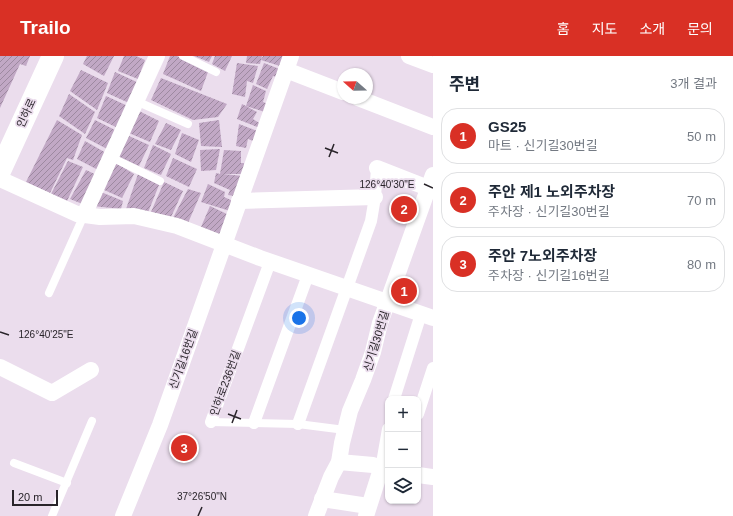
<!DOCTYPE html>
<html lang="ko">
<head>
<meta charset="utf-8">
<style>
	:root { --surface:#fff; --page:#f2f2f3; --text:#1f2937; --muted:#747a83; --line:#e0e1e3; --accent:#d93025 }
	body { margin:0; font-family:Helvetica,"Noto Sans KR",sans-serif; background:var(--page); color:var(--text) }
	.controls { position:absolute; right:12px; bottom:12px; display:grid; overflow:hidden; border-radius:8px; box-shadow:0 1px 3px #0004 }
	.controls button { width:36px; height:36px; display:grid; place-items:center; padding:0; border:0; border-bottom:1px solid var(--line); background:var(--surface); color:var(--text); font:20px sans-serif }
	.compass { position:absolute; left:337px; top:12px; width:36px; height:36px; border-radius:50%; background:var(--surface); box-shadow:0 1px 3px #0004; rotate:290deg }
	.scale { position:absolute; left:12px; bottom:10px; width:46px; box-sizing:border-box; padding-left:4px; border:2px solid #29242a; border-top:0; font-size:11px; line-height:14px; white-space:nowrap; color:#29242a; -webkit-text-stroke:3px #ebdded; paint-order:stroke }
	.you { position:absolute; left:299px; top:262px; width:14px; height:14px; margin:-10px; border:3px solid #fff; border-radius:50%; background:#1a73e8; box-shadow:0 0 0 6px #1a73e833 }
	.badge { display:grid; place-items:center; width:26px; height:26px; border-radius:50%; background:var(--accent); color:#fff; font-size:13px; font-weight:700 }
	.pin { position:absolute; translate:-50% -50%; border:2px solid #fff; box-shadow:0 1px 4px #0006 }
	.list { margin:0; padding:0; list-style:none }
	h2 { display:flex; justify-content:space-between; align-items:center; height:52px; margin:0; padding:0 16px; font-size:17px }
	h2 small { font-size:13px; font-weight:400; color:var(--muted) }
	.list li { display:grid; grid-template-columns:26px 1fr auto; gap:12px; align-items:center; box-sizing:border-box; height:56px; margin:0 8px 8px; padding:0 8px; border:1px solid var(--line); border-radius:16px }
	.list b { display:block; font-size:15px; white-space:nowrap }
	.list p { margin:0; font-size:13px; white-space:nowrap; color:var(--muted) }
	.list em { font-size:13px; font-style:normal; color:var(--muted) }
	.icon { flex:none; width:22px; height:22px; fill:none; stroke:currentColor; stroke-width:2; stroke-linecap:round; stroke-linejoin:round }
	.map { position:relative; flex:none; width:433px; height:460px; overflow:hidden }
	header { display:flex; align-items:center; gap:24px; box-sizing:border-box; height:56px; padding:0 20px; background:var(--accent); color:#fff }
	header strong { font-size:19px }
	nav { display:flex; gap:22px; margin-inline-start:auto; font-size:14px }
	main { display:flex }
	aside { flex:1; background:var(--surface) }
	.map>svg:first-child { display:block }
	.building { fill:url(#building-hatch) }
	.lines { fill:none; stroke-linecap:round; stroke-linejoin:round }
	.service { stroke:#fff; stroke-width:8 }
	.pedestrian { stroke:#fff; stroke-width:12 }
	.minor { stroke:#fff; stroke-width:16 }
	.secondary { stroke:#fff; stroke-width:22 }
	.ticks { fill:none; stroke:#29242a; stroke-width:1.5 }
	.labels { text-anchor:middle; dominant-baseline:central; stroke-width:3.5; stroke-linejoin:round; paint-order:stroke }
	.street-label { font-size:11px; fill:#29242a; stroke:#ebdded }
	.ticks-label { font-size:10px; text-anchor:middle; fill:#29242a; stroke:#ebdded; stroke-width:3.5; stroke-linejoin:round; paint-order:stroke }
</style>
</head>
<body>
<header>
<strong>Trailo</strong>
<nav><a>홈</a><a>지도</a><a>소개</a><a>문의</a></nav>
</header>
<main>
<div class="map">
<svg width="433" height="460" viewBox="0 0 433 460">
	<defs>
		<pattern id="building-hatch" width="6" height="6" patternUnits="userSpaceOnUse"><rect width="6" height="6" fill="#c1a8c5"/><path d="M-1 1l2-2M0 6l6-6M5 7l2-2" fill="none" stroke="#9d89a0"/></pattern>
	</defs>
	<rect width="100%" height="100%" fill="#ebdded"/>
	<!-- building -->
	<g class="building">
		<path d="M0,0H30L26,10L20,8L0,52Z"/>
		<path d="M87,0H114L104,20L83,8Z"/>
		<path d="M124,0H136L145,4L138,23L118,15Z"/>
		<path d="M170,0H177L208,16L201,35L163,18Z"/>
		<path d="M194,0H212L209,6Z"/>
		<path d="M215,0H232L225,15L212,8Z"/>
		<path d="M247,0H262L260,8L246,7Z"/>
		<path d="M263,0H287L283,11L261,4Z"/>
		<path d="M237,7L258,10L253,27L247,25L245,41L232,38Z"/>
		<path d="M264,7L282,14V23L273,20L267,33L256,28Z"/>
		<path d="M81,14L108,27L97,54L70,35Z"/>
		<path d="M115,16L139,27L129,47L107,37Z"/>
		<path d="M161,22L227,48L218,61L193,64L151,44Z"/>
		<path d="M253,29L266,35L263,46L268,48L265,56L246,50L257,56L253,63L261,68L260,72L237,63L242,48L246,50Z"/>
		<path d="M69,38L95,56L85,78L59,60Z"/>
		<path d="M106,40L130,51L120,73L97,62Z"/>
		<path d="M137,54L159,65L150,86L129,77Z"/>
		<path d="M57,64L82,79L73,104L67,102L50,137L26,126Z"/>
		<path d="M95,64L117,75L109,94L86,82Z"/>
		<path d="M219,64L222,91L201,90L199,67Z"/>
		<path d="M166,67L181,74L171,94L155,88Z"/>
		<path d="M239,68L260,76L256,86L248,83L246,92L236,90Z"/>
		<path d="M182,77L199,84L191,106L175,98Z"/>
		<path d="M129,80L149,89L139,110L118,101Z"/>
		<path d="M85,85L108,98L100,115L77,103Z"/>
		<path d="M153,89L171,98L161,119L144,112Z"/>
		<path d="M220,93L216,114L201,115L200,94Z"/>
		<path d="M224,94L241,95V107H244V118H223L243,120L234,140L228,139L230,134L214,127L216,117L220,118Z"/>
		<path d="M173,102L197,113L189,131L166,120Z"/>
		<path d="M68,105L83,111L67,145L51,138Z"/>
		<path d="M116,107L134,118L122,142L102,133Z"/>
		<path d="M86,114L99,120L85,149L70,143Z"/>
		<path d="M138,118L159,129L147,159L125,156Z"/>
		<path d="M164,126L183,135L171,161L151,156Z"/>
		<path d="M208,128L225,136L224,141L233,145L230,155L201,146Z"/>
		<path d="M188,133L201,137L188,167L173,162Z"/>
		<path d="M101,136L123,145L121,153L93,150Z"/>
		<path d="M210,150L229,159L220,179L201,171Z"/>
	</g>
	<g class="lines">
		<!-- service -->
		<g class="service">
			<path d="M183,0L216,16"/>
			<path d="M136,45L188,68"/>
			<path d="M111,101L160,125"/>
			<path d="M49,237L84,159"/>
			<path d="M211,366L298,368L345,374"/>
			<path d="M14,407L67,427"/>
			<path d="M52,460L92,365"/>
		</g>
		<!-- pedestrian -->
		<g class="pedestrian">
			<path d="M394,343L421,258"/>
			<path d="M418,358L433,312"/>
			<path d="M211,366L270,206"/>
			<path d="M254,367L308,219"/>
			<path d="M298,368L371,165L375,141L377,112"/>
			<path d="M381,413L388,373"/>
		</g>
		<!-- minor -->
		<g class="minor">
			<path d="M409,0L433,9"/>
			<path d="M286,14L343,36"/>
			<path d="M358,42L433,71"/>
			<path d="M377,112L428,132"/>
			<path d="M0,123L77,158L100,161L134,160L177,170L260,202L433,262"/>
			<path d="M239,145L375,141"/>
			<path d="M84,159L157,0"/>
			<path d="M0,311L52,337L91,314"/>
			<path d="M339,406L373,409L388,414"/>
			<path d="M418,419L433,421"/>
			<path d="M322,443L368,450"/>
			<path d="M123,460L160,369L291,0"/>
			<path d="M316,460L331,421L339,406L342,387L350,355L363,324L373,296L380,267L433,119"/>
			<path d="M366,460L381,413"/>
		</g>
		<!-- secondary -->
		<path class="secondary" d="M0,115L53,0"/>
	</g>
	<!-- ticks -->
	<path class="ticks" d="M325,92L338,97M329,101L334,88M424,128L433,132M0,276L9,279M228,358L241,363M232,367L237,354M198,460L202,451"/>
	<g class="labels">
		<!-- street labels -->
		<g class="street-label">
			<text transform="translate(26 57) rotate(-65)">인하로</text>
			<text transform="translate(376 285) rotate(-73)">신기길30번길</text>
			<text transform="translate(183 303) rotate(-70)">신기길16번길</text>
			<text transform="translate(225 327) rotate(-70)">인하로236번길</text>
		</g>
	</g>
	<g class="ticks-label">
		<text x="387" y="132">126°40'30"E</text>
		<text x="46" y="282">126°40'25"E</text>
		<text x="202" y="444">37°26'50"N</text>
	</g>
</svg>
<div class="controls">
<button>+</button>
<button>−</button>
<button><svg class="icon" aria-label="layers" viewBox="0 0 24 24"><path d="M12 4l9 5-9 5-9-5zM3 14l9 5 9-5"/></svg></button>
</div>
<svg class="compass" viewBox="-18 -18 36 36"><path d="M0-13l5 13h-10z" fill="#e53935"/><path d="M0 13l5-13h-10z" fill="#747a83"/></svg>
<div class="scale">20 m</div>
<div class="you"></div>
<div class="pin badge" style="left:404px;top:235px">1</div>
<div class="pin badge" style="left:404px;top:153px">2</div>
<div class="pin badge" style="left:184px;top:392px">3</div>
</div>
<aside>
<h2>주변<small>3개 결과</small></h2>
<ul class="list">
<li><span class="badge">1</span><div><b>GS25</b><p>마트 · 신기길30번길</p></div><em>50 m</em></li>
<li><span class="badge">2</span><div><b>주안 제1 노외주차장</b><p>주차장 · 신기길30번길</p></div><em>70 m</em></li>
<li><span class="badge">3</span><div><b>주안 7노외주차장</b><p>주차장 · 신기길16번길</p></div><em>80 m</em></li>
</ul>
</aside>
</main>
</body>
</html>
